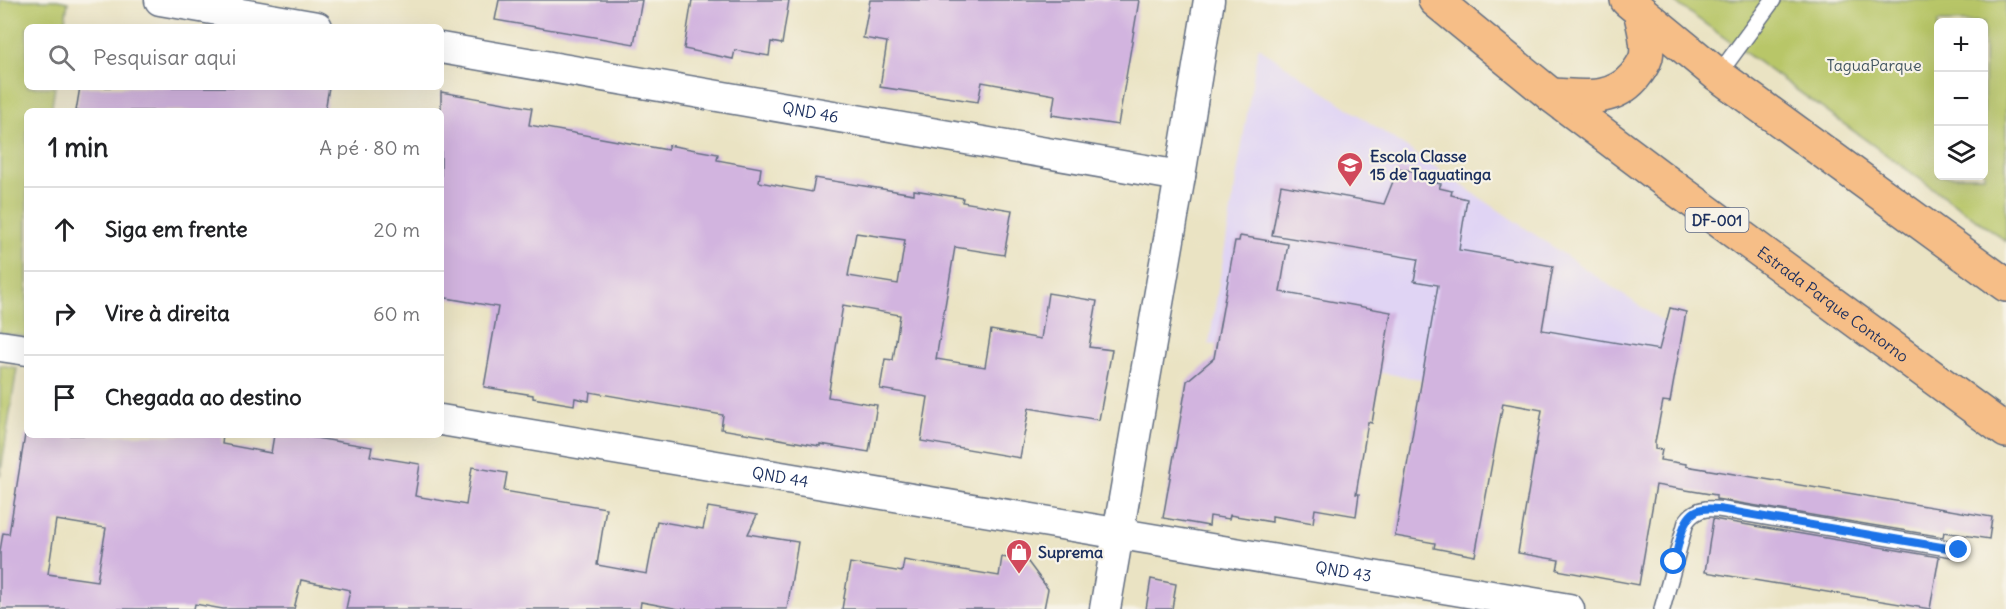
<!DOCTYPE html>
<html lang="pt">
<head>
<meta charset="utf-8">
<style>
	:root { --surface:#fff; --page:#f2f2f2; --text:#202124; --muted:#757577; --line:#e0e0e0 }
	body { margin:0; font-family:Delius,sans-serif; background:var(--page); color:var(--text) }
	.controls { position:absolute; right:18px; top:18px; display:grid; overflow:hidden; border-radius:9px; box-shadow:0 6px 24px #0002 }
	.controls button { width:54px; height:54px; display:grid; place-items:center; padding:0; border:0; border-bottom:2px solid var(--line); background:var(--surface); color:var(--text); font:30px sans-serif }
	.stop { position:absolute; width:18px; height:18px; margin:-14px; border:4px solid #1a73e8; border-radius:50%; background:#fff }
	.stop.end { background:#1a73e8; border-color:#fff; box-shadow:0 2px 6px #0008 }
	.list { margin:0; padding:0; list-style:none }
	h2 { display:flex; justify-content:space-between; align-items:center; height:78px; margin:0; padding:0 24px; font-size:26px }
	h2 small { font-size:20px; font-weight:400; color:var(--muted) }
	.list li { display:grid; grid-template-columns:39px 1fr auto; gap:18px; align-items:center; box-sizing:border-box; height:84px; padding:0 24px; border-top:2px solid var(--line) }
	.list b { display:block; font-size:22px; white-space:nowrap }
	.list em { font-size:20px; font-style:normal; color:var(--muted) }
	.icon { flex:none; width:33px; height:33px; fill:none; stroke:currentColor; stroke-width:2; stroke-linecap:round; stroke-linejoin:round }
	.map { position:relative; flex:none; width:2006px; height:609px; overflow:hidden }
	.search { position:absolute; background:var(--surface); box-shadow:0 6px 24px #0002; left:24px; top:24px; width:420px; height:66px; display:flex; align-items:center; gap:15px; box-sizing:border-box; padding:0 21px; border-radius:9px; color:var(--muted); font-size:22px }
	.panel { position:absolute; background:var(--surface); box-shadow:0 6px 24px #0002; left:24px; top:108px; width:420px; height:330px; border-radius:9px }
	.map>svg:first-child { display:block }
	.built { fill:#e0d4f4 }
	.green { fill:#b8c668; stroke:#6a7a63; stroke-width:1.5; fill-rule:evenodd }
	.building { fill:#d2b4df; fill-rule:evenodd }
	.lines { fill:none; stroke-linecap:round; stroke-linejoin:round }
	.service-casing { stroke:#636e81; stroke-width:18 }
	.minor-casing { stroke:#636e81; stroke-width:33 }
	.trunk-casing { stroke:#636e81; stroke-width:36 }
	.service { stroke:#fff; stroke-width:15 }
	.minor { stroke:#fff; stroke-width:30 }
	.trunk { stroke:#f6be87; stroke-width:33 }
	.route { stroke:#1a73e8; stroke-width:8 }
	.labels { text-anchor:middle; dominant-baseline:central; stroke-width:4.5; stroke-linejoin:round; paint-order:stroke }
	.shield { fill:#f7f3e8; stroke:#5d6a87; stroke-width:1.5 }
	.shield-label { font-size:15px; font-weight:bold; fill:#1b2f5e }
	.park-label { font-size:16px; fill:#425560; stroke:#f7f3e8 }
	.street-label { font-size:16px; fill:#1b2f5e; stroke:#f7f3e8 }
	.poi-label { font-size:16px; font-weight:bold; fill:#1b2f5e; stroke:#f7f3e8; text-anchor:start }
</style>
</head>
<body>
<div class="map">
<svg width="2006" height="609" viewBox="0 0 2006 609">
	<rect width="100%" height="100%" fill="#f7f3e8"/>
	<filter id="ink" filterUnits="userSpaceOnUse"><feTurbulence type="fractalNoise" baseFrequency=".0167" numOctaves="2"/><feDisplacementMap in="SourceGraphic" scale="12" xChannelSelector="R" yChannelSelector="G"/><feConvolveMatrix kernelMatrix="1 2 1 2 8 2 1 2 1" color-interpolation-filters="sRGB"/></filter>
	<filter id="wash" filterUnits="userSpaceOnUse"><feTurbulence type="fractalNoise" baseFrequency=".008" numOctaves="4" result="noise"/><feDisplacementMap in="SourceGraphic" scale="24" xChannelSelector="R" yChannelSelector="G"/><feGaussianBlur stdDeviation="1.35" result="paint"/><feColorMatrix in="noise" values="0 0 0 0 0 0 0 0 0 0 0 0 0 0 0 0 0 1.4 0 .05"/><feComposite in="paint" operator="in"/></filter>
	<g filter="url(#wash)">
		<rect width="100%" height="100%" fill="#eae3c3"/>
		<!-- built -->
		<path class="built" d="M1258,47L1674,329L1653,418L1209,344Z"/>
		<!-- green -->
		<g class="green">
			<path d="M0,0H57L68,2L64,27H27V87H55L51,111H27V337L0,333Z"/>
			<path d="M1672,0H2006V241ZM1938,22H1984V176H1938Z"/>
			<path d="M0,365L17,368L0,477Z"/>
		</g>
		<g id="blocks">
			<!-- building -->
			<g class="building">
				<path d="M499,0H642L634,44L495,20Z"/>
				<path d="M692,0H789L782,44L771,42L769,56L735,50L733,59L684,49Z"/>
				<path d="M870,0H1139L1118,125L1052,115L1055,95L982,82L978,102L880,87L887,42L863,38Z"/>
				<path d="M80,87H329L325,111H76Z"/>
				<path d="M441,92L532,108L529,125L668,150V145L718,154L717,160L761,168L759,182L812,192L815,178L914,194V190L963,198L962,202L1012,210L1004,255L955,247L936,359L985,367L991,330L1041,339L1048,293L1097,301L1089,347L1112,350L1099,420L1029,408L1020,458L921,441L928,397L880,389L885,359L893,360L900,315L843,305L828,397L877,405L869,452L820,444V446L721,429L723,415L590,392L589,401L575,398L574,405L533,398V395L484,387L498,307L441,297ZM856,233L905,240L898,284L848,276Z"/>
				<path d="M1398,169L1422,172V174L1426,175L1424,179L1437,182L1436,183L1441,184L1439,188L1452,191L1451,195L1467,199L1459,250L1553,266L1542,330L1659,350L1670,308L1686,312L1670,402L1663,401L1655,442V449L1662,450L1660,460L1686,464V466L1992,517L1989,539L1944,532L1943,537L1716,499V495L1656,485L1639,585L1557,570L1559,560L1518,553L1542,410L1503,403L1475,556L1434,548L1435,543L1395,536L1438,285L1414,281L1418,259L1272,235L1281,185L1384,204Z"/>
				<path d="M1240,236L1288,244L1280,292L1391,312L1372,423L1368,422L1356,494H1359L1356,516L1315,509L1313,523L1272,516V522L1230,515L1229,519L1210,516L1209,526L1163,518L1187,381L1214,358L1235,241H1239Z"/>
				<path d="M25,435H223L222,444L271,453L274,435H297L372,447L370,456L420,464L415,496L466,505L472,467L507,473L504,491L606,508L597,565L647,574L657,521L703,529L708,507L757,515L748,534L798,542L787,609H679L641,602L640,609H346L350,590L301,580L294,609H223L195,604L194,609H0V551L3,533L9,534ZM56,520L106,528L97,581L48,574Z"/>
				<path d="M1713,519L1939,557L1930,609L1705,572Z"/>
				<path d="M1002,557L1028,562L1048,589L1044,609H842L850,563L902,572L904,560L999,576Z"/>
				<path d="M1151,579L1176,584L1172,609H1146Z"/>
			</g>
		</g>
	</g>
	<g filter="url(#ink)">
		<use href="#blocks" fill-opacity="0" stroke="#636e81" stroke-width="1.5"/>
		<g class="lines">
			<!-- service casing -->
			<g class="service-casing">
				<g id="service">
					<path d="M1718,75L1773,0"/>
					<path d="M1662,609L1686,522C1698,503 1718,509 1736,512L1959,550"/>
				</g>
			</g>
			<!-- minor casing -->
			<g class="minor-casing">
				<g id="minor">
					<path d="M160,0L317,27"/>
					<path id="s1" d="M441,48L1180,176"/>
					<path d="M0,346L27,350"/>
					<path id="s2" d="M441,420L1569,609"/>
					<path d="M1105,609L1180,176L1209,0"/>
				</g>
			</g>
			<!-- trunk casing -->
			<g class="trunk-casing">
				<g id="trunk">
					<path id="s3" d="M1435,0L1551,95L1664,180L2006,431"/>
					<path d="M1627,0L1718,75L2006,285"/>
					<path d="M1551,95C1582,96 1611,103 1634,77C1638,72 1644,64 1646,57C1649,43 1643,25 1640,11"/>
				</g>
			</g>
			<!-- service -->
			<use href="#service" class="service"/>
			<!-- minor -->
			<use href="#minor" class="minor"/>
			<!-- trunk -->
			<use href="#trunk" class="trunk"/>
		</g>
	</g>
	<g class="lines" filter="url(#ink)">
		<!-- route -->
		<path class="route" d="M1674,562C1679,546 1682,512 1702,509C1713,507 1726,510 1736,512L1959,550"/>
	</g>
	<!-- icons -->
	<defs>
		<g id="school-pin" transform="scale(1.35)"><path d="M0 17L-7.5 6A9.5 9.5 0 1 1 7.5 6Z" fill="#d1495b" stroke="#f7f3e8"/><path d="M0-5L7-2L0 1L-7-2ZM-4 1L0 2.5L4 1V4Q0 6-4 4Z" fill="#fff"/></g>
		<g id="shop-pin" transform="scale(1.35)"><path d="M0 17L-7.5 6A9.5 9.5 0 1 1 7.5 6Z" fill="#d1495b" stroke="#f7f3e8"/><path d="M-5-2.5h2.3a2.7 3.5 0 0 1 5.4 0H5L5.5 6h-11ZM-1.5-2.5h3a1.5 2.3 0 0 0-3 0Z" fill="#fff"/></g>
	</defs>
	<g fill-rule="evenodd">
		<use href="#school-pin" x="1350" y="165"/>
		<use href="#shop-pin" x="1019" y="552"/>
	</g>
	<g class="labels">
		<!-- shield labels -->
		<rect class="shield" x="1685.5" y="208" width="63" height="24" rx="4.5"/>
		<g class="shield-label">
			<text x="1717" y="220">DF-001</text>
		</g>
		<!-- park labels -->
		<g class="park-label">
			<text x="1874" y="65">TaguaParque</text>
		</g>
		<!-- street labels -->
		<g class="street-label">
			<text stroke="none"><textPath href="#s1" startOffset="375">QND 46</textPath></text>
			<text stroke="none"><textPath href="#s3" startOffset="501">Estrada Parque Contorno</textPath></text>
			<text stroke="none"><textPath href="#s2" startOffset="344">QND 44</textPath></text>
			<text stroke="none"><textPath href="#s2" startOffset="915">QND 43</textPath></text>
		</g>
		<!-- poi labels -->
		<g class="poi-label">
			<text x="1370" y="156">Escola Classe<tspan x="1370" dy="18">15 de Taguatinga</tspan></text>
			<text x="1038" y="552">Suprema</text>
		</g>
	</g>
</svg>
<div class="controls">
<button>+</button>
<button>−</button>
<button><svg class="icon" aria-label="layers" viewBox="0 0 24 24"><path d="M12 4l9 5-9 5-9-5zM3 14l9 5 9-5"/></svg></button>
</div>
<div class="stop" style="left:1674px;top:562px"></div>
<div class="stop end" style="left:1959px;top:550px"></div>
<div class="search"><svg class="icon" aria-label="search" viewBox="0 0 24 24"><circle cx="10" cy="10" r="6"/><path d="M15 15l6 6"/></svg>Pesquisar aqui</div>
<section class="panel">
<h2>1 min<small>A pé · 80 m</small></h2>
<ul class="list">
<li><svg class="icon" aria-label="ahead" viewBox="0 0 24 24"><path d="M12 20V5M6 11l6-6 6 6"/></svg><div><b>Siga em frente</b></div><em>20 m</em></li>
<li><svg class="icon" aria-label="right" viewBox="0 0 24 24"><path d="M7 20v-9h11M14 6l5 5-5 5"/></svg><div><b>Vire à direita</b></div><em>60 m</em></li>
<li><svg class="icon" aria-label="arrive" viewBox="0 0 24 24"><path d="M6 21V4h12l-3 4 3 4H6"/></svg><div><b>Chegada ao destino</b></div></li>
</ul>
</section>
</div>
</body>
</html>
